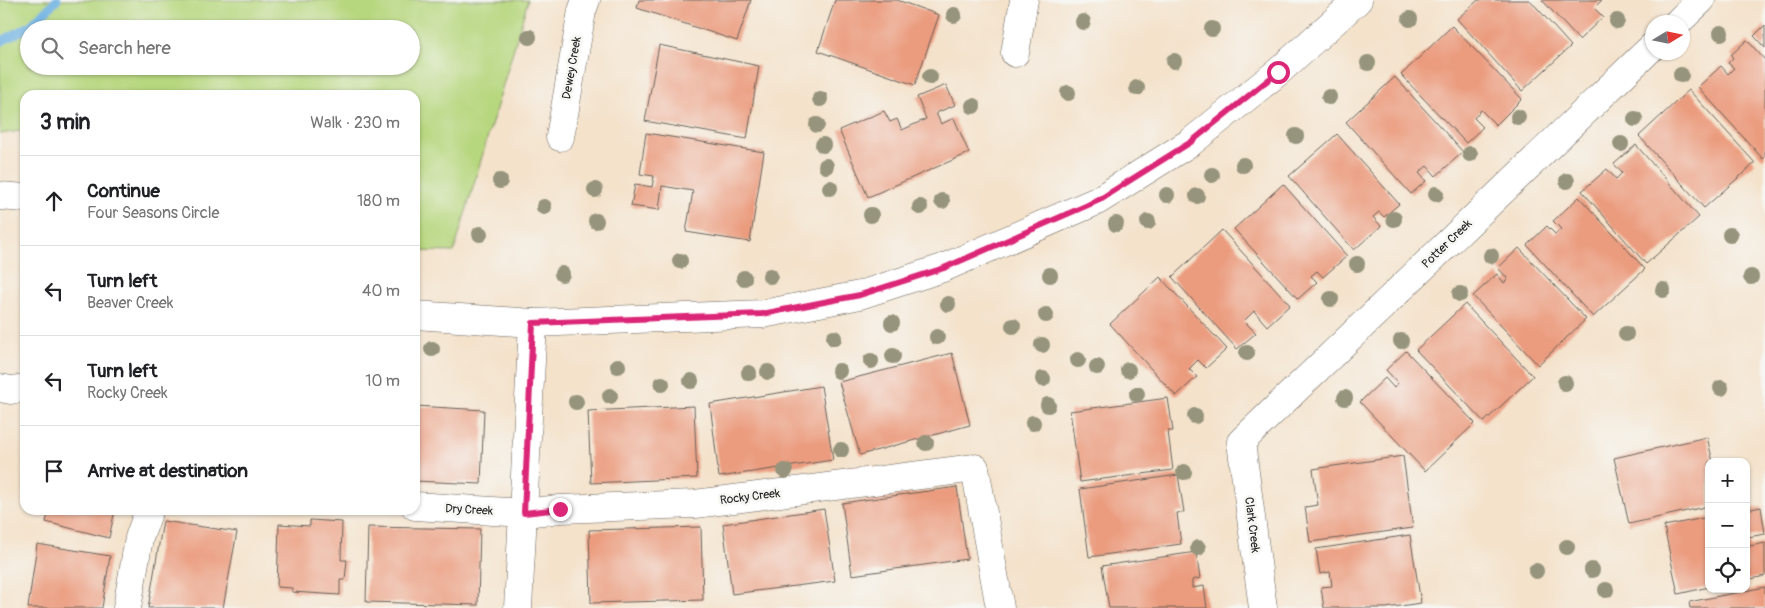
<!DOCTYPE html>
<html lang="en">
<head>
<meta charset="utf-8">
<style>
	:root { --surface:#fff; --page:#f2f2f2; --text:#202124; --muted:#757577; --line:#e0e0e0 }
	body { margin:0; font-family:Pangolin,sans-serif; background:var(--page); color:var(--text) }
	.controls { position:absolute; right:15px; bottom:15px; display:grid; overflow:hidden; border-radius:10px; box-shadow:0 1px 4px #0004 }
	.controls button { width:45px; height:45px; display:grid; place-items:center; padding:0; border:0; border-bottom:1px solid var(--line); background:var(--surface); color:var(--text); font:25px sans-serif }
	.compass { position:absolute; left:1645px; top:15px; width:45px; height:45px; border-radius:50%; background:var(--surface); box-shadow:0 1px 4px #0004; rotate:80deg }
	.stop { position:absolute; width:15px; height:15px; margin:-11px; border:4px solid #db2777; border-radius:50%; background:#fff }
	.stop.end { background:#db2777; border-color:#fff; box-shadow:0 1px 5px #0008 }
	.list { margin:0; padding:0; list-style:none }
	h2 { display:flex; justify-content:space-between; align-items:center; height:65px; margin:0; padding:0 20px; font-size:21px }
	h2 small { font-size:16px; font-weight:400; color:var(--muted) }
	.list li { display:grid; grid-template-columns:32px 1fr auto; gap:15px; align-items:center; box-sizing:border-box; height:90px; padding:0 20px; border-top:1px solid var(--line) }
	.list b { display:block; font-size:19px; white-space:nowrap }
	.list p { margin:0; font-size:16px; white-space:nowrap; color:var(--muted) }
	.list em { font-size:16px; font-style:normal; color:var(--muted) }
	.icon { flex:none; width:28px; height:28px; fill:none; stroke:currentColor; stroke-width:2; stroke-linecap:round; stroke-linejoin:round }
	.map { position:relative; flex:none; width:1765px; height:608px; overflow:hidden }
	.search { position:absolute; background:var(--surface); box-shadow:0 1px 4px #0004; left:20px; top:20px; width:400px; height:55px; display:flex; align-items:center; gap:12px; box-sizing:border-box; padding:0 18px; border-radius:28px; color:var(--muted); font-size:19px }
	.panel { position:absolute; background:var(--surface); box-shadow:0 1px 4px #0004; left:20px; top:90px; width:400px; height:425px; border-radius:15px }
	.map>svg:first-child { display:block }
	.green { fill:#b7d77f; stroke:#6a7a4e; fill-rule:evenodd }
	.lines { fill:none; stroke-linecap:round; stroke-linejoin:round }
	.stream { stroke:#6cb0e2; stroke-width:9 }
	.building { fill:#eb9c7f }
	.street-casing { stroke:#686159; stroke-width:29 }
	.street { stroke:#fff; stroke-width:28 }
	.tree { fill:#96947b }
	.route { stroke:#db2777; stroke-width:6 }
	.labels { text-anchor:middle; dominant-baseline:central; stroke-width:5; stroke-linejoin:round; paint-order:stroke }
	.street-label { font-size:12px; fill:#1c1c1c; stroke:#f6f6f2 }
</style>
</head>
<body>
<div class="map">
<svg width="1765" height="608" viewBox="0 0 1765 608">
	<rect width="100%" height="100%" fill="#f6f6f2"/>
	<filter id="ink" filterUnits="userSpaceOnUse"><feTurbulence type="fractalNoise" baseFrequency=".02" numOctaves="2"/><feDisplacementMap in="SourceGraphic" scale="10" xChannelSelector="R" yChannelSelector="G"/><feConvolveMatrix kernelMatrix="1 2 1 2 8 2 1 2 1" color-interpolation-filters="sRGB"/></filter>
	<filter id="wash" filterUnits="userSpaceOnUse"><feTurbulence type="fractalNoise" baseFrequency=".0096" numOctaves="4" result="noise"/><feDisplacementMap in="SourceGraphic" scale="20" xChannelSelector="R" yChannelSelector="G"/><feGaussianBlur stdDeviation="1.12" result="paint"/><feColorMatrix in="noise" values="0 0 0 0 0 0 0 0 0 0 0 0 0 0 0 0 0 1.4 0 .05"/><feComposite in="paint" operator="in"/></filter>
	<g filter="url(#wash)">
		<rect width="100%" height="100%" fill="#f4e2cb"/>
		<!-- green -->
		<path class="green" d="M0,0H528L454,252L415,251V95H25V135L20,131L0,134ZM29,29H411V66H29Z"/>
		<g class="lines">
			<!-- stream -->
			<path class="stream" d="M0,42L30,26L57,0"/>
		</g>
		<g id="blocks">
			<!-- building -->
			<g class="building">
				<path d="M639,0H751L737,41L637,8Z"/>
				<path d="M835,0H897L939,15L915,85L818,51Z"/>
				<path d="M1478,0H1530L1571,46L1522,91L1457,19Z"/>
				<path d="M1542,0H1602L1594,8L1603,17L1579,40Z"/>
				<path d="M1765,25V48L1754,36Z"/>
				<path d="M1452,26L1522,99L1496,125L1481,110L1474,118L1483,127L1466,143L1401,75Z"/>
				<path d="M1747,40L1765,60V157L1763,159L1698,87L1721,66L1728,74L1734,68L1728,63L1733,58L1731,55Z"/>
				<path d="M659,45L759,66L747,139L645,121Z"/>
				<path d="M1395,77L1463,152L1436,176L1427,166L1419,173L1426,181L1411,194L1346,122Z"/>
				<path d="M946,85L955,105L936,113L941,124L954,118L969,153L868,197L839,130L884,111L890,122L897,119L902,130L926,119L917,97Z"/>
				<path d="M1689,90L1755,163L1704,208L1639,136Z"/>
				<path d="M646,133L764,152L750,242L686,232L693,191L662,186L659,210L631,206L635,184L652,187L654,176L640,174Z"/>
				<path d="M1337,134L1399,204L1384,217L1379,212L1373,217L1381,226L1354,250L1289,176Z"/>
				<path d="M1636,145L1699,217L1646,264L1582,191L1607,169L1616,179L1622,173L1614,164Z"/>
				<path d="M1283,184L1347,256L1323,277L1317,271L1311,276L1317,282L1298,299L1234,229Z"/>
				<path d="M1579,197L1645,269L1593,317L1527,245L1547,226L1555,234L1561,229L1553,221Z"/>
				<path d="M1222,230L1290,305L1267,326L1254,311L1244,321L1256,333L1237,349L1172,277Z"/>
				<path d="M1519,248L1586,319L1538,365L1473,296L1497,274L1504,283L1508,279L1498,268Z"/>
				<path d="M1160,277L1227,349L1206,368L1198,360L1189,369L1197,377L1176,396L1110,324Z"/>
				<path d="M1465,304L1533,376L1484,422L1416,350Z"/>
				<path d="M1406,351L1475,423L1425,471L1360,402L1385,378L1394,388L1398,383L1386,370Z"/>
				<path d="M952,353L970,425L860,455L839,382Z"/>
				<path d="M821,386L833,460L719,477L710,404Z"/>
				<path d="M1168,398L1173,431H1168L1173,470L1080,482L1070,411Z"/>
				<path d="M415,406L484,410L481,484L415,481Z"/>
				<path d="M694,406L697,478L591,483L588,411Z"/>
				<path d="M1707,437L1713,462H1709V506L1629,524L1614,458Z"/>
				<path d="M1403,456L1413,528L1310,542L1305,507L1318,505L1313,469Z"/>
				<path d="M1178,475L1184,512L1177,513L1181,544L1089,557L1080,489Z"/>
				<path d="M957,487L967,559L852,575L842,503Z"/>
				<path d="M1761,507L1765,534L1748,537L1750,546L1765,543V576L1746,580V510Z"/>
				<path d="M824,509L835,581L732,594L723,524Z"/>
				<path d="M49,510H115L109,538L46,522Z"/>
				<path d="M1709,517V587L1678,594L1664,526Z"/>
				<path d="M310,520L342,522L341,560H347L345,580H340V595L292,592V588L277,587L279,524L310,526Z"/>
				<path d="M163,521L237,532L223,608H148Z"/>
				<path d="M368,527L480,529L478,605L366,602Z"/>
				<path d="M701,527L703,600L591,603L589,530Z"/>
				<path d="M1410,535L1421,603L1386,608H1324L1321,587L1332,586L1330,572L1320,574L1316,549Z"/>
				<path d="M37,544L110,556L102,608H28Z"/>
				<path d="M1196,552L1200,578L1192,580V588L1204,586L1207,608H1109L1102,566Z"/>
				<path d="M1765,587V608H1690L1689,602Z"/>
			</g>
		</g>
	</g>
	<g filter="url(#ink)">
		<use href="#blocks" fill-opacity="0" stroke="#686159" stroke-width="1"/>
		<g class="lines">
			<!-- street casing -->
			<g class="street-casing">
				<g id="street">
					<path d="M1678,22L1701,0"/>
					<path d="M1015,53L1024,0"/>
					<path d="M560,137L582,11L586,0"/>
					<path d="M0,196L25,198"/>
					<path d="M415,315L533,323L763,314L860,295L943,268L1097,201L1191,142L1278,72L1358,0"/>
					<path d="M0,388L11,390L25,388"/>
					<path d="M415,506L524,513L560,509L695,504L975,468L1000,608"/>
					<path d="M127,608L139,538L149,510"/>
					<path d="M518,608L533,323"/>
					<path d="M1263,608L1241,442L1652,47"/>
				</g>
			</g>
			<!-- street -->
			<use href="#street" class="street"/>
		</g>
		<!-- trees -->
		<g class="tree">
			<circle cx="954" cy="15" r="8"/>
			<circle cx="1410" cy="19" r="8"/>
			<circle cx="1617" cy="21" r="8"/>
			<circle cx="1083" cy="22" r="8"/>
			<circle cx="1212" cy="29" r="8"/>
			<circle cx="1721" cy="33" r="8"/>
			<circle cx="529" cy="37" r="8"/>
			<circle cx="1174" cy="61" r="8"/>
			<circle cx="1368" cy="63" r="8"/>
			<circle cx="1681" cy="75" r="8"/>
			<circle cx="930" cy="77" r="8"/>
			<circle cx="1137" cy="88" r="8"/>
			<circle cx="1068" cy="93" r="8"/>
			<circle cx="1329" cy="97" r="8"/>
			<circle cx="820" cy="99" r="8"/>
			<circle cx="973" cy="106" r="8"/>
			<circle cx="1518" cy="117" r="8"/>
			<circle cx="1635" cy="119" r="8"/>
			<circle cx="817" cy="125" r="8"/>
			<circle cx="1296" cy="136" r="8"/>
			<circle cx="1621" cy="144" r="8"/>
			<circle cx="823" cy="145" r="8"/>
			<circle cx="1470" cy="154" r="8"/>
			<circle cx="1243" cy="165" r="8"/>
			<circle cx="826" cy="166" r="8"/>
			<circle cx="1212" cy="175" r="8"/>
			<circle cx="500" cy="181" r="8"/>
			<circle cx="1567" cy="181" r="8"/>
			<circle cx="830" cy="188" r="8"/>
			<circle cx="595" cy="190" r="8"/>
			<circle cx="1436" cy="194" r="8"/>
			<circle cx="1167" cy="195" r="8"/>
			<circle cx="1197" cy="196" r="8"/>
			<circle cx="942" cy="201" r="8"/>
			<circle cx="544" cy="207" r="8"/>
			<circle cx="920" cy="207" r="8"/>
			<circle cx="871" cy="215" r="8"/>
			<circle cx="1394" cy="219" r="8"/>
			<circle cx="596" cy="221" r="8"/>
			<circle cx="1148" cy="222" r="8"/>
			<circle cx="1116" cy="224" r="8"/>
			<circle cx="480" cy="234" r="8"/>
			<circle cx="1730" cy="235" r="8"/>
			<circle cx="1491" cy="256" r="8"/>
			<circle cx="680" cy="261" r="8"/>
			<circle cx="1357" cy="264" r="8"/>
			<circle cx="562" cy="274" r="8"/>
			<circle cx="1050" cy="275" r="8"/>
			<circle cx="770" cy="276" r="8"/>
			<circle cx="1751" cy="277" r="8"/>
			<circle cx="744" cy="278" r="8"/>
			<circle cx="1663" cy="290" r="8"/>
			<circle cx="1460" cy="294" r="8"/>
			<circle cx="1331" cy="299" r="8"/>
			<circle cx="948" cy="304" r="8"/>
			<circle cx="1046" cy="315" r="8"/>
			<circle cx="892" cy="323" r="8"/>
			<circle cx="1013" cy="326" r="8"/>
			<circle cx="1626" cy="334" r="8"/>
			<circle cx="937" cy="337" r="8"/>
			<circle cx="834" cy="338" r="8"/>
			<circle cx="1401" cy="341" r="8"/>
			<circle cx="1042" cy="345" r="8"/>
			<circle cx="432" cy="349" r="8"/>
			<circle cx="1247" cy="353" r="8"/>
			<circle cx="893" cy="356" r="8"/>
			<circle cx="1078" cy="360" r="8"/>
			<circle cx="871" cy="361" r="8"/>
			<circle cx="618" cy="366" r="8"/>
			<circle cx="1097" cy="367" r="8"/>
			<circle cx="1128" cy="370" r="8"/>
			<circle cx="839" cy="371" r="8"/>
			<circle cx="768" cy="372" r="8"/>
			<circle cx="749" cy="373" r="8"/>
			<circle cx="1043" cy="379" r="8"/>
			<circle cx="691" cy="381" r="8"/>
			<circle cx="1565" cy="383" r="8"/>
			<circle cx="662" cy="384" r="8"/>
			<circle cx="1721" cy="388" r="8"/>
			<circle cx="1137" cy="394" r="8"/>
			<circle cx="610" cy="396" r="8"/>
			<circle cx="1345" cy="398" r="8"/>
			<circle cx="576" cy="402" r="8"/>
			<circle cx="1048" cy="405" r="8"/>
			<circle cx="1195" cy="416" r="8"/>
			<circle cx="1033" cy="423" r="8"/>
			<circle cx="926" cy="443" r="8"/>
			<circle cx="841" cy="450" r="8"/>
			<circle cx="785" cy="471" r="8"/>
			<circle cx="1184" cy="472" r="8"/>
			<circle cx="1567" cy="547" r="8"/>
			<circle cx="1198" cy="548" r="8"/>
			<circle cx="1592" cy="570" r="8"/>
			<circle cx="1536" cy="571" r="8"/>
			<circle cx="1606" cy="590" r="8"/>
		</g>
	</g>
	<g class="lines" filter="url(#ink)">
		<!-- route -->
		<path class="route" d="M560,509L524,513L533,323L762,314L860,295L944,268L1097,201L1191,142L1278,72"/>
	</g>
	<g class="labels">
		<!-- street labels -->
		<g class="street-label">
			<text transform="translate(572 68) rotate(-80)">Dewey Creek</text>
			<text transform="translate(1447 244) rotate(-44)">Potter Creek</text>
			<text transform="translate(750 497) rotate(-7)">Rocky Creek</text>
			<text transform="translate(469 510) rotate(3)">Dry Creek</text>
			<text transform="translate(1252 525) rotate(83)">Clark Creek</text>
		</g>
	</g>
</svg>
<div class="controls">
<button>+</button>
<button>−</button>
<button><svg class="icon" aria-label="locate" viewBox="0 0 24 24"><circle cx="12" cy="12" r="6"/><path d="M12 2v4M12 18v4M2 12h4M18 12h4"/></svg></button>
</div>
<svg class="compass" viewBox="-18 -18 36 36"><path d="M0-13l5 13h-10z" fill="#e53935"/><path d="M0 13l5-13h-10z" fill="#757577"/></svg>
<div class="stop" style="left:1278px;top:72px"></div>
<div class="stop end" style="left:560px;top:509px"></div>
<div class="search"><svg class="icon" aria-label="search" viewBox="0 0 24 24"><circle cx="10" cy="10" r="6"/><path d="M15 15l6 6"/></svg>Search here</div>
<section class="panel">
<h2>3 min<small>Walk · 230 m</small></h2>
<ul class="list">
<li><svg class="icon" aria-label="ahead" viewBox="0 0 24 24"><path d="M12 20V5M6 11l6-6 6 6"/></svg><div><b>Continue</b><p>Four Seasons Circle</p></div><em>180 m</em></li>
<li><svg class="icon" aria-label="left" viewBox="0 0 24 24"><path d="M17 20v-9H6M10 6l-5 5 5 5"/></svg><div><b>Turn left</b><p>Beaver Creek</p></div><em>40 m</em></li>
<li><svg class="icon" aria-label="left" viewBox="0 0 24 24"><path d="M17 20v-9H6M10 6l-5 5 5 5"/></svg><div><b>Turn left</b><p>Rocky Creek</p></div><em>10 m</em></li>
<li><svg class="icon" aria-label="arrive" viewBox="0 0 24 24"><path d="M6 21V4h12l-3 4 3 4H6"/></svg><div><b>Arrive at destination</b></div></li>
</ul>
</section>
</div>
</body>
</html>
